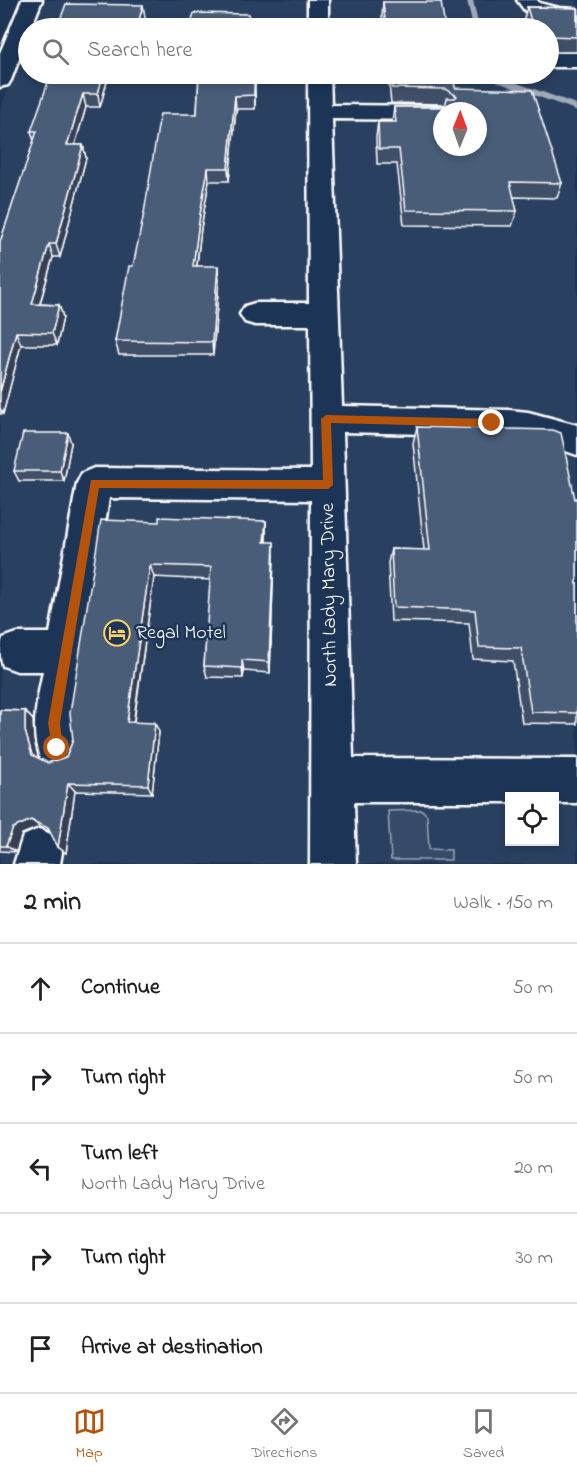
<!DOCTYPE html>
<html lang="en">
<head>
<meta charset="utf-8">
<style>
	:root { --surface:#fff; --page:#f6f6f6; --text:#202124; --muted:#757577; --line:#e0e0e0; --accent:#b45309 }
	body { margin:0; font-family:"Indie Flower",sans-serif; background:var(--page); color:var(--text) }
	.controls { position:absolute; right:18px; bottom:18px; display:grid; overflow:hidden; border-radius:0px; box-shadow:0 3px 9px #0003 }
	.controls button { width:54px; height:54px; display:grid; place-items:center; padding:0; border:0; border-bottom:2px solid var(--line); background:var(--surface); color:var(--text); font:30px sans-serif }
	.compass { position:absolute; left:433px; top:102px; width:54px; height:54px; border-radius:50%; background:var(--surface); box-shadow:0 3px 9px #0003; rotate:1deg }
	.stop { position:absolute; width:18px; height:18px; margin:-14px; border:4px solid #b45309; border-radius:50%; background:#fff }
	.stop.end { background:#b45309; border-color:#fff; box-shadow:0 2px 6px #0008 }
	.list { margin:0; padding:0; list-style:none }
	h2 { display:flex; justify-content:space-between; align-items:center; height:78px; margin:0; padding:0 24px; font-size:26px }
	h2 small { font-size:20px; font-weight:400; color:var(--muted) }
	.list li { display:grid; grid-template-columns:39px 1fr auto; gap:18px; align-items:center; box-sizing:border-box; height:90px; padding:0 24px; border-top:2px solid var(--line) }
	.list b { display:block; font-size:22px; white-space:nowrap }
	.list p { margin:0; font-size:20px; white-space:nowrap; color:var(--muted) }
	.list em { font-size:20px; font-style:normal; color:var(--muted) }
	.icon { flex:none; width:33px; height:33px; fill:none; stroke:currentColor; stroke-width:2; stroke-linecap:round; stroke-linejoin:round }
	.map { position:relative; flex:none; width:577px; height:864px; overflow:hidden }
	.search { position:absolute; background:var(--surface); box-shadow:0 3px 9px #0003; left:18px; right:18px; top:18px; height:66px; display:flex; align-items:center; gap:15px; box-sizing:border-box; padding:0 21px; border-radius:33px; color:var(--muted); font-size:22px }
	.sheet { height:528px; background:var(--surface) }
	nav { display:flex; justify-content:space-around; align-items:center; box-sizing:border-box; height:84px; border-top:2px solid var(--line); background:var(--surface); font-size:16px; color:var(--muted) }
	nav a { display:grid; justify-items:center; gap:3px }
	nav .on { color:var(--accent) }
	.map>svg:first-child { display:block }
	.built { fill:#2a4161; fill-rule:evenodd }
	.green { fill:#364b69; stroke:#9aa5b4; stroke-width:1.5 }
	.lines { fill:none; stroke-linecap:round; stroke-linejoin:round }
	.stream { fill:#a0aab8; fill-rule:evenodd }
	.minor-casing { stroke:#fff; stroke-width:5 }
	.minor { fill:#1d3557; fill-rule:evenodd }
	.wall { fill:#405068; stroke:#fff; stroke-width:1.5 }
	.shaded-wall { fill:#344155; stroke:#fff; stroke-width:1.5 }
	.building { fill:#4a5d79; stroke:#fff; stroke-width:1.5; fill-rule:evenodd }
	.route { fill:#b45309 }
	.labels { text-anchor:middle; dominant-baseline:central; stroke-width:5; stroke-linejoin:round; paint-order:stroke }
	.street-label { font-size:20px; fill:#fff; stroke:#1d3557 }
	.poi-label { font-size:20px; fill:#fff; stroke:#1d3557; text-anchor:start }
</style>
</head>
<body>
<div class="map">
<svg width="577" height="864" viewBox="0 0 577 864">
	<rect width="100%" height="100%" fill="#1d3557"/>
	<filter id="ink" filterUnits="userSpaceOnUse"><feTurbulence type="fractalNoise" baseFrequency=".0167" numOctaves="2"/><feDisplacementMap in="SourceGraphic" scale="12" xChannelSelector="R" yChannelSelector="G"/><feConvolveMatrix kernelMatrix="1 2 1 2 8 2 1 2 1" color-interpolation-filters="sRGB"/></filter>
	<g filter="url(#ink)">
		<!-- built -->
		<g class="built">
			<path d="M43,0H307V28H32Z"/>
			<path d="M328,0H577V864H357L330,74H548V28H329ZM442,111H478V147H442ZM510,796H554V842H510Z"/>
			<path d="M28,37V74H307L310,864H0V110Z"/>
		</g>
		<!-- green -->
		<path class="green" d="M422,810L427,815L429,849L451,850V860H391L388,811Z"/>
		<g class="lines">
			<!-- stream -->
			<g class="stream">
				<path d="M467,0H473L479,28H473Z"/>
				<path d="M491,74H498L503,78L576,104L577,112L570,108L497,82Z"/>
			</g>
			<!-- minor casing -->
			<g class="minor-casing">
				<g id="minor">
					<path d="M22,0H42L31,28H28V35L11,80L8,85L0,87V53Z"/>
					<rect x="308" y="0" width="20" height="28"/>
					<path d="M517,0H537L539,3L559,8L577,9V21L558,20L525,11Z"/>
					<rect x="548" y="53" width="29" height="14"/>
					<path d="M308,74H330L331,105L442,106L452,111H442V120L332,119L342,406L509,410L528,412L577,425V455L528,438L509,436L343,432L353,758L577,759V803H554V796H510V802H354L356,864H310L311,500L109,498L75,723L78,748L72,763L57,769L42,763C29,732 37,703 43,671H17L3,666C0,656 0,648 3,638L17,633H50L77,483L82,473L94,468L311,470L310,325H255L245,322L240,314L245,306L255,303H309Z"/>
					<path d="M39,829L55,836L62,852L60,864H14L23,836Z"/>
				</g>
			</g>
			<!-- minor -->
			<use href="#minor" class="minor"/>
		</g>
		<!-- wall -->
		<g class="wall">
			<path d="M383,2L445,28H383L382,16Z"/>
			<path d="M527,7L577,8V52H549V28H525L523,22Z"/>
			<path d="M109,74L100,107H86L75,145H83L86,158L60,257H53L40,304L59,305L63,317L57,345H21L3,414H0V242L34,141L31,131Z"/>
			<path d="M199,74H257L255,88V109H236L229,181H209L201,228L197,266L219,280L213,355H119L115,341L133,266L197,114Z"/>
			<path d="M388,74H453L455,88L562,183L557,198L513,197L517,211L512,226L404,225L397,164H377L376,137L378,122H392L394,107H445V105L442,104L391,103Z"/>
			<path d="M417,427L577,499V724L522,723L513,661L473,659L469,623L391,621L388,563L391,549L424,550L413,443Z"/>
			<path d="M71,443L64,481H19L14,471Z"/>
			<path d="M266,521V542L274,555L270,673L244,671L243,678L207,677L204,666L211,580L154,577L134,722L159,732L152,793L75,791L66,853L58,847L50,831L40,827L22,834L16,852L0,851V710L25,711L33,720L34,740L38,758L48,763L66,757L73,740L159,522Z"/>
		</g>
		<!-- shaded-wall -->
		<g class="shaded-wall">
			<path d="M143,5L145,17L142,28H137Z"/>
			<path d="M103,74H109L100,107L98,94Z"/>
			<path d="M254,74H257L255,88V109Z"/>
			<path d="M83,94L86,107L71,158L67,145Z"/>
			<path d="M235,96L236,109L229,181L228,168Z"/>
			<path d="M83,145L86,158L60,257L56,244Z"/>
			<path d="M208,168L209,181L201,228L195,280L193,266L200,214Z"/>
			<path d="M49,244L53,257L36,317L32,304Z"/>
			<path d="M218,266L219,280L213,355L212,342Z"/>
			<path d="M59,305L63,317L57,345L52,333Z"/>
			<path d="M16,332L21,345L3,414L0,408V392Z"/>
			<path d="M68,433L71,443L64,481L60,471Z"/>
			<path d="M266,521V535L265,555L264,542Z"/>
			<path d="M274,542V555L270,673L269,662Z"/>
			<path d="M150,565L154,577L132,732L127,722Z"/>
			<path d="M242,660L244,671L243,678L242,668Z"/>
			<path d="M25,711L33,720L34,740L40,764L32,755L25,731Z"/>
			<path d="M155,723L159,732L152,793L148,785Z"/>
			<path d="M68,783L75,791L66,853L58,847Z"/>
			<path d="M31,820L40,827L22,834L16,852L6,846L13,828Z"/>
		</g>
		<!-- building -->
		<g class="building">
			<path d="M383,2H441L445,28H386Z"/>
			<path d="M66,4L143,5L137,28H57Z"/>
			<path d="M527,7L577,8V37L549,36V28H533Z"/>
			<path d="M194,13L249,14L248,21H262L261,28H190Z"/>
			<path d="M51,74H103L98,94H83L67,145H83L56,244H49L32,304L59,305L52,333L16,332L0,392V242L37,131H31Z"/>
			<path d="M199,74H254V95L235,96L228,168H208L200,214L193,266H218L212,342L115,341L129,266H133L144,213L160,114H197Z"/>
			<path d="M391,74H453L455,88L532,90L562,183L510,182L517,211L406,210L399,149H379L378,122H396L394,107H445L447,98H455L457,96L445,89L392,88ZM442,111H478V147H442Z"/>
			<path d="M417,427L553,430L561,433L575,499H577V713L531,712L521,648L479,647L475,610L394,607L391,549L430,550Z"/>
			<path d="M23,433H68L60,471H14Z"/>
			<path d="M159,517L266,521L264,542H274L269,662L242,660V668L204,666L211,567L150,565L127,722L155,723L148,785L68,783L58,847L48,828L31,820L13,828L6,846H0V710L25,711V731L32,755L48,763L66,757L73,740L70,713L101,520L159,522Z"/>
		</g>
	</g>
	<!-- route -->
	<path class="route" d="M326,415L492,419L496,423L492,427L331,423L333,485L328,489L99,488L60,723L63,748L61,753L57,755L53,753L48,723L91,480H323L321,419Z"/>
	<!-- icons -->
	<defs>
		<g id="hotel-ring" transform="scale(1.35)"><circle r="9.5" fill="#1d3557" stroke="#ffd166" stroke-width="1.5"/><path d="M-6-4.5h1.5V1H6V5H4.5V3h-9V5H-6ZM-4 0a1.8 1.8 0 1 1 3.6 0ZM.5 0V-2.5h3Q6-2.5 6 0Z" fill="#ffd166"/></g>
	</defs>
	<g fill-rule="evenodd">
		<use href="#hotel-ring" x="117" y="633"/>
	</g>
	<g class="labels">
		<!-- street labels -->
		<g class="street-label">
			<text transform="translate(330 595) rotate(-91)">North Lady Mary Drive</text>
		</g>
		<!-- poi labels -->
		<g class="poi-label">
			<text x="136" y="633">Regal Motel</text>
		</g>
	</g>
</svg>
<div class="controls">
<button><svg class="icon" aria-label="locate" viewBox="0 0 24 24"><circle cx="12" cy="12" r="6"/><path d="M12 2v4M12 18v4M2 12h4M18 12h4"/></svg></button>
</div>
<svg class="compass" viewBox="-18 -18 36 36"><path d="M0-13l5 13h-10z" fill="#e53935"/><path d="M0 13l5-13h-10z" fill="#757577"/></svg>
<div class="stop" style="left:57px;top:748px"></div>
<div class="stop end" style="left:492px;top:423px"></div>
<div class="search"><svg class="icon" aria-label="search" viewBox="0 0 24 24"><circle cx="10" cy="10" r="6"/><path d="M15 15l6 6"/></svg>Search here</div>
</div>
<section class="sheet">
<h2>2 min<small>Walk · 150 m</small></h2>
<ul class="list">
<li><svg class="icon" aria-label="ahead" viewBox="0 0 24 24"><path d="M12 20V5M6 11l6-6 6 6"/></svg><div><b>Continue</b></div><em>50 m</em></li>
<li><svg class="icon" aria-label="right" viewBox="0 0 24 24"><path d="M7 20v-9h11M14 6l5 5-5 5"/></svg><div><b>Turn right</b></div><em>50 m</em></li>
<li><svg class="icon" aria-label="left" viewBox="0 0 24 24"><path d="M17 20v-9H6M10 6l-5 5 5 5"/></svg><div><b>Turn left</b><p>North Lady Mary Drive</p></div><em>20 m</em></li>
<li><svg class="icon" aria-label="right" viewBox="0 0 24 24"><path d="M7 20v-9h11M14 6l5 5-5 5"/></svg><div><b>Turn right</b></div><em>30 m</em></li>
<li><svg class="icon" aria-label="arrive" viewBox="0 0 24 24"><path d="M6 21V4h12l-3 4 3 4H6"/></svg><div><b>Arrive at destination</b></div></li>
</ul>
</section>
<nav>
<a class="on"><svg class="icon" aria-label="map" viewBox="0 0 24 24"><path d="M3 6l6-2 6 2 6-2v14l-6 2-6-2-6 2zM9 4v14M15 6v14"/></svg>Map</a>
<a><svg class="icon" aria-label="directions" viewBox="0 0 24 24"><path d="M12 3l9 9-9 9-9-9zM9 14v-3h6M13 9l2 2-2 2"/></svg>Directions</a>
<a><svg class="icon" aria-label="saved" viewBox="0 0 24 24"><path d="M7 4h10v16l-5-4-5 4z"/></svg>Saved</a>
</nav>
</body>
</html>
